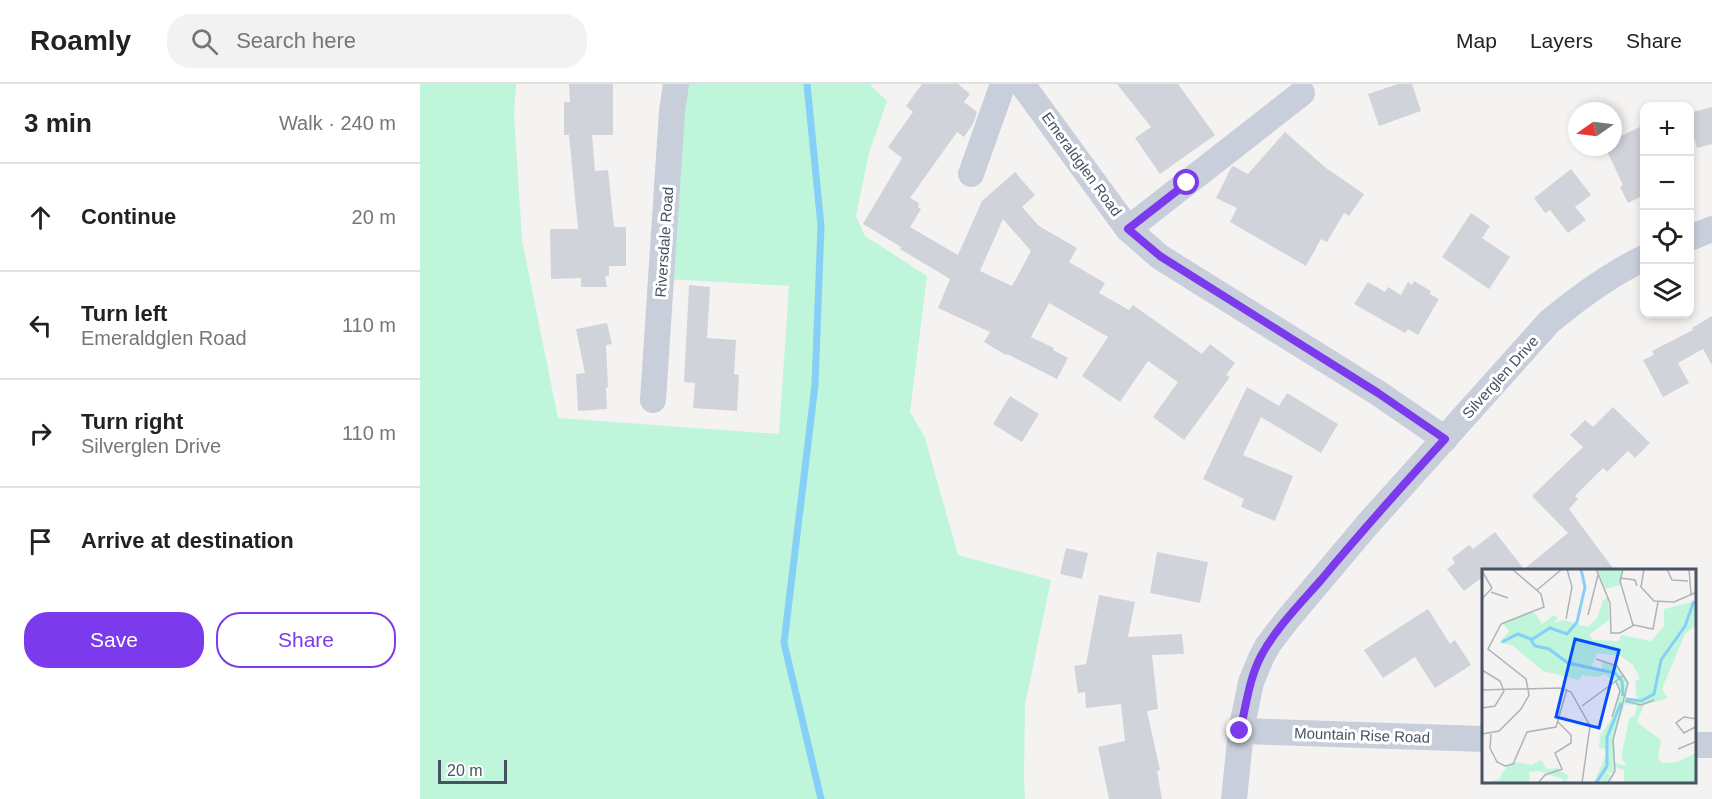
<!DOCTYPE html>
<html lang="en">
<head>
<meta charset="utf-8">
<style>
	:root { --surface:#fff; --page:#f2f2f2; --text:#222; --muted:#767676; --line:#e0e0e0; --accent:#7c3aed }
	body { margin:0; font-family:Arial,sans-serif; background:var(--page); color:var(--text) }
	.controls { position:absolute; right:18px; top:18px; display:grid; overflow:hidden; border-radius:12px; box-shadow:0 3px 9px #0003 }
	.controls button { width:54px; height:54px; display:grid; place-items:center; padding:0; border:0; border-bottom:2px solid var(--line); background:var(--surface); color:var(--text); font:30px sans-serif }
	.compass { position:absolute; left:1148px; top:18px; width:54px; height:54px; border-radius:50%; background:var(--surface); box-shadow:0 3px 9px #0003; rotate:256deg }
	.scale { position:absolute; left:18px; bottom:15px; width:69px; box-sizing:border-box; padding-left:6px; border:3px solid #475263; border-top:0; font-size:16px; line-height:21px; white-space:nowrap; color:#475263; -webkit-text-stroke:4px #fff; paint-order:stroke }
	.stop { position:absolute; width:18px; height:18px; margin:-14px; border:4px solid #7c3aed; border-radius:50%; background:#fff }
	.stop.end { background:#7c3aed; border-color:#fff; box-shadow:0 2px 6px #0008 }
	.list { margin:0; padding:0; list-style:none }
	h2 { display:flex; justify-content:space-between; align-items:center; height:78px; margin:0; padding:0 24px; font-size:26px }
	h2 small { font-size:20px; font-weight:400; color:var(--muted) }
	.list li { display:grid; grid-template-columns:39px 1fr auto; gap:18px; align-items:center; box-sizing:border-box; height:108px; padding:0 24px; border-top:2px solid var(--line) }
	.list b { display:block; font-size:22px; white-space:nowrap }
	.list p { margin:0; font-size:20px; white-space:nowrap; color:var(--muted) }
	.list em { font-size:20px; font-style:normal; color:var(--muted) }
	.actions { display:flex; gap:12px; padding:18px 24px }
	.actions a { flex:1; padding:14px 0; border:2px solid var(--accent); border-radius:24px; text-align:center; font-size:21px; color:var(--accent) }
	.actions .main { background:var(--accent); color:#fff }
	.icon { flex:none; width:33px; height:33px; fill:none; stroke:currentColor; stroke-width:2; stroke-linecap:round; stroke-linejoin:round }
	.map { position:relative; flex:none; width:1292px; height:715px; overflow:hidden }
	header { display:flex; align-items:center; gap:36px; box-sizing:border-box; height:84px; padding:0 30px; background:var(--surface); border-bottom:2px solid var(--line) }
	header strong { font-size:28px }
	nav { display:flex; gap:33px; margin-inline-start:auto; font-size:21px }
	.search { width:420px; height:54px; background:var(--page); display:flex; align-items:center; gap:15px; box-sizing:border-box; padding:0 21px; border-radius:24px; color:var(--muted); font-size:22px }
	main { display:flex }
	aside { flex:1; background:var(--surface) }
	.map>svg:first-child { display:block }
	.green { fill:#bef5db }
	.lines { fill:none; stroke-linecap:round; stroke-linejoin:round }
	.stream { stroke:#86cff7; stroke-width:7 }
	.building { fill:#d1d3da; fill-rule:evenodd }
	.minor { stroke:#c8cfdb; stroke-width:26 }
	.route { stroke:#7c3aed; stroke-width:8 }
	.labels { text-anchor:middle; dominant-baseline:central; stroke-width:6; stroke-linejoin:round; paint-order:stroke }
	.street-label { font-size:15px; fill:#475263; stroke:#fff }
	.inset-river { fill:none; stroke:#86cff7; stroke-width:3 }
	.inset-road { fill:none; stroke:#afb3b9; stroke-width:1.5 }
	.view { fill:#054cfc; fill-opacity:0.15; stroke:#054cfc; stroke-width:3 }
	.inset-edge { fill:none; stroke:#475263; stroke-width:3 }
</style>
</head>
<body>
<header>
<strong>Roamly</strong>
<div class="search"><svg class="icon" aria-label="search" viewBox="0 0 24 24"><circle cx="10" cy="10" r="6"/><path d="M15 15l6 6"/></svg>Search here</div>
<nav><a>Map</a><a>Layers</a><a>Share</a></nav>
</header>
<main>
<aside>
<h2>3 min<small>Walk · 240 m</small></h2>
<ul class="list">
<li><svg class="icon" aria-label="ahead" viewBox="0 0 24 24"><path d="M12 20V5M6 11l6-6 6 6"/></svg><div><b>Continue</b></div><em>20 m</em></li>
<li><svg class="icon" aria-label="left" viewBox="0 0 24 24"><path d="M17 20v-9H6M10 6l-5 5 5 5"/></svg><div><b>Turn left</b><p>Emeraldglen Road</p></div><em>110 m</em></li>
<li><svg class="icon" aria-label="right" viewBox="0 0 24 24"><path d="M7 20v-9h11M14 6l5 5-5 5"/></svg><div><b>Turn right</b><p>Silverglen Drive</p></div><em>110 m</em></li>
<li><svg class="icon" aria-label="arrive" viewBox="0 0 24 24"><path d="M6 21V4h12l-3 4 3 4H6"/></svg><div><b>Arrive at destination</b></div></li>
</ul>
<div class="actions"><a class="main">Save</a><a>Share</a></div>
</aside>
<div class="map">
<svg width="1292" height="715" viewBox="0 0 1292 715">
	<rect width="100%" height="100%" fill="#f5f3f2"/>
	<!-- green -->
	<path class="green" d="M0,0H96L94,30L102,156L138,334L359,350L369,202L245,195L257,0H451V2L467,17L449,69L436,132L445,152L507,192L490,328L505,354L538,471L631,496L605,621L604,693L605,715H0Z"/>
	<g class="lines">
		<!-- stream -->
		<path class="stream" d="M387,0L401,142L395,301L364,559L401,715"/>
	</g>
	<!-- building -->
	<g class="building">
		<path d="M149,0H193V51H172L175,87L188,86L194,143H206V182H189V192H185L187,203H161V194L131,195L130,145H158L149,51H144V18H150Z"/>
		<path d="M502,0H538L550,10L544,18L557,28L553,40L544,53L537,48L490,114L499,119L498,123L501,125L490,143L538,171L562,117L595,88L615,111L602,123L619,142L657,164L649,178L685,199L679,209L709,226L713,221L782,270L790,260L815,279L806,291L810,293L764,356L733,333L758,298L728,277L700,318L662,292L688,253L629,219L611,253L634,264L633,266L648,274L637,295L587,270L586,271L564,258L570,248L518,224L530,195L480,165L481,163L443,140L482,74L468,63L493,28L486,22ZM583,135L611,167L592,202L560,187Z"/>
		<path d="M697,0H758L795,51L740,90L715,54L731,43Z"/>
		<path d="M978,0H992L1001,27L959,42L948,10Z"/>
		<path d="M1292,23V60L1277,64L1269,37V29Z"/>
		<path d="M1224,41V111L1208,119L1200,103L1203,101L1185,63H1193V56Z"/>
		<path d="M865,48L906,84L944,110L929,132L924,129L907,158L901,155L886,182L810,138L817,124L796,114L811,84L813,82L828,90Z"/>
		<path d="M1151,85L1171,111L1155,123L1166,136L1148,149L1130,126L1125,129L1114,114Z"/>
		<path d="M1051,129L1070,142L1062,154L1090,173L1069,205L1022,173Z"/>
		<path d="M994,197L1011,207L1010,210L1019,215L998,251L988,245L985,249L934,220L948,198L965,208L968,203L981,211L988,198L992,201Z"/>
		<path d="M269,201L290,203L287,254L316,256L314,290L319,291L317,327L273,324L275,299L264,298Z"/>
		<path d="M1292,232V281L1283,265L1258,279L1269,299L1243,313L1223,276L1234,271L1232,267L1273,246L1272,244Z"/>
		<path d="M187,239L192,260L186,261L188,303L186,304L187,325L158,327L156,290L165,289L156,245Z"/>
		<path d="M827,303L859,322L867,309L918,340L901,369L841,333L823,371L873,392L855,437L821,423L824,415L783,395Z"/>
		<path d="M590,312L619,330L602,358L573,340Z"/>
		<path d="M1193,323L1230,359L1215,374L1208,367L1187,388L1183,384L1155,412L1158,415L1149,425L1195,487H1064V492L1044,507L1027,485L1035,479L1032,474L1049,461L1053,465L1075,448L1104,485L1148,449L1112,412L1163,363L1150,351L1165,336L1173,343Z"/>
		<path d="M646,464L668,469L662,495L640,490Z"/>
		<path d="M737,468L788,478L780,519L730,509Z"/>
		<path d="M679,511L715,518L708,553L762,550L764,570L732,571L738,625L727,627L740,686L737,687L742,715H689L678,663L705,657L701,620L666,624L665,608L658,609L654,582L666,580Z"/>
		<path d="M1008,525L1030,560L1035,556L1051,581L1015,604L995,573L963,594L944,566Z"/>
	</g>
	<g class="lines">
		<!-- minor -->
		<g class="minor">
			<path d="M602,0L708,145L740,173L958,309L1025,355"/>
			<path d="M551,90L583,0"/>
			<path d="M708,145L882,9"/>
			<path d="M1270,154L1292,145"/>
			<path d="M233,316L252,27L256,0"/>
			<path d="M821,647L1064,655"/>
			<path d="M1276,661H1292"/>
			<path d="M814,715L821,647L831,598L841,574L848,561L867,536L947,441L1129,238C1159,213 1189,191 1224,174"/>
		</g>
	</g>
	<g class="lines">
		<!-- route -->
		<path class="route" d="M767,99L708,145L740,172L958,309L1025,355C983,401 941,448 901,496C880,520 856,544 841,572C829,595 826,622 820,647"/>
	</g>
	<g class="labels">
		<!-- street labels -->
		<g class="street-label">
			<text transform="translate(662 80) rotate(54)">Emeraldglen Road</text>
			<text transform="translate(244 158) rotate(-86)">Riversdale Road</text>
			<text transform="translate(1080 293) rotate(-48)">Silverglen Drive</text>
			<text transform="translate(942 651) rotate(2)">Mountain Rise Road</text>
		</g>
	</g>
	<!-- overview -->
	<g transform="translate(1062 485)">
		<rect width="214" height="214" fill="#f5f3f2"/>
		<path d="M114,0H141L139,16L123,20ZM126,29L127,51L107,66L111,71L137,72L139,66L169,72L182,57V40L214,32V56L203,65L180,120L186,129L162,136L155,153L179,171L176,189L180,194L195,193L214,184V214H142V201L133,198L132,204L124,203L130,208L126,214H112L124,186L123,180L117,179L118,167L130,149L138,122L134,113L122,105L117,108L100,106L97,111L61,102L30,76L17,74L27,62L20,54L46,44H53L60,55L72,46L76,48L72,54L81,51L106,58L115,49L121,31ZM115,84L139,87L151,96L158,110L153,112L155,132L144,130L145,110L135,97L121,92L119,100L110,97ZM143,135L155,136L153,146L147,150L141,179L140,190L145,197L133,194L132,168ZM59,191L65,200L75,199L87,207L83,214H73L83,211L57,202L47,203L48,211L42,214H6L17,210L25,197L33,193L50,196Z" fill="#bef5db" fill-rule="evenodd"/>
		<path class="inset-river" d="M99,0L103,18L95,53L85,65L68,59L49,71L53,77L67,80L86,94L133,104L140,112L141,127M20,73L36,65L49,70M144,130L159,132L172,125L179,91L203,57L212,32M114,214L125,197V168L139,134"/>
		<path class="inset-road" d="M114,0L128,34L129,64H138L152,56L171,60L176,33M141,0L138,12L151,56M162,0L159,18L172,32L192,33L215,23M185,0L190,11L206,12M207,0L209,25M0,2L10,19L0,30M138,9L153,11L155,17M55,21L80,0M9,23L26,29M106,46L116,6M84,50L90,18L85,0M114,90L135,97L146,114L131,171L133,202L126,214M0,101L18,112L22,122L13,137L0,139M0,121L78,119L89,123L108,157L100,214M143,132L159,136L172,131M100,137L142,106M130,148L138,122L134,113M215,150L202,148L194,154L202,164L215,157M0,165L17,162L39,140L47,126L44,110L6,80L19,55L62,38L59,25L30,0M9,165L8,179L15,193L23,197L31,195L45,163L74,158L85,120M196,180L215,172M56,214L63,206L80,200L73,184L89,174V166L76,153"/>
		<path class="view" d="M93,70L137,81L117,159L74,148Z"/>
		<rect width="214" height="214" class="inset-edge"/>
	</g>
</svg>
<div class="controls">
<button>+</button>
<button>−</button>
<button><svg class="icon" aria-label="locate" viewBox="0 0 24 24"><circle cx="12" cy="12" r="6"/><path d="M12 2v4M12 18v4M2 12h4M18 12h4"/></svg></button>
<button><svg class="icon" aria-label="layers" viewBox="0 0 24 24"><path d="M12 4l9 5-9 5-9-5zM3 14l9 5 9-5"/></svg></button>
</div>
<svg class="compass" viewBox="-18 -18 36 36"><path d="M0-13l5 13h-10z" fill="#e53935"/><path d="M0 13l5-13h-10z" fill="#767676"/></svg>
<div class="scale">20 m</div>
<div class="stop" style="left:767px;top:99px"></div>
<div class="stop end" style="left:820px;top:647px"></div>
</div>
</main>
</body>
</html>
